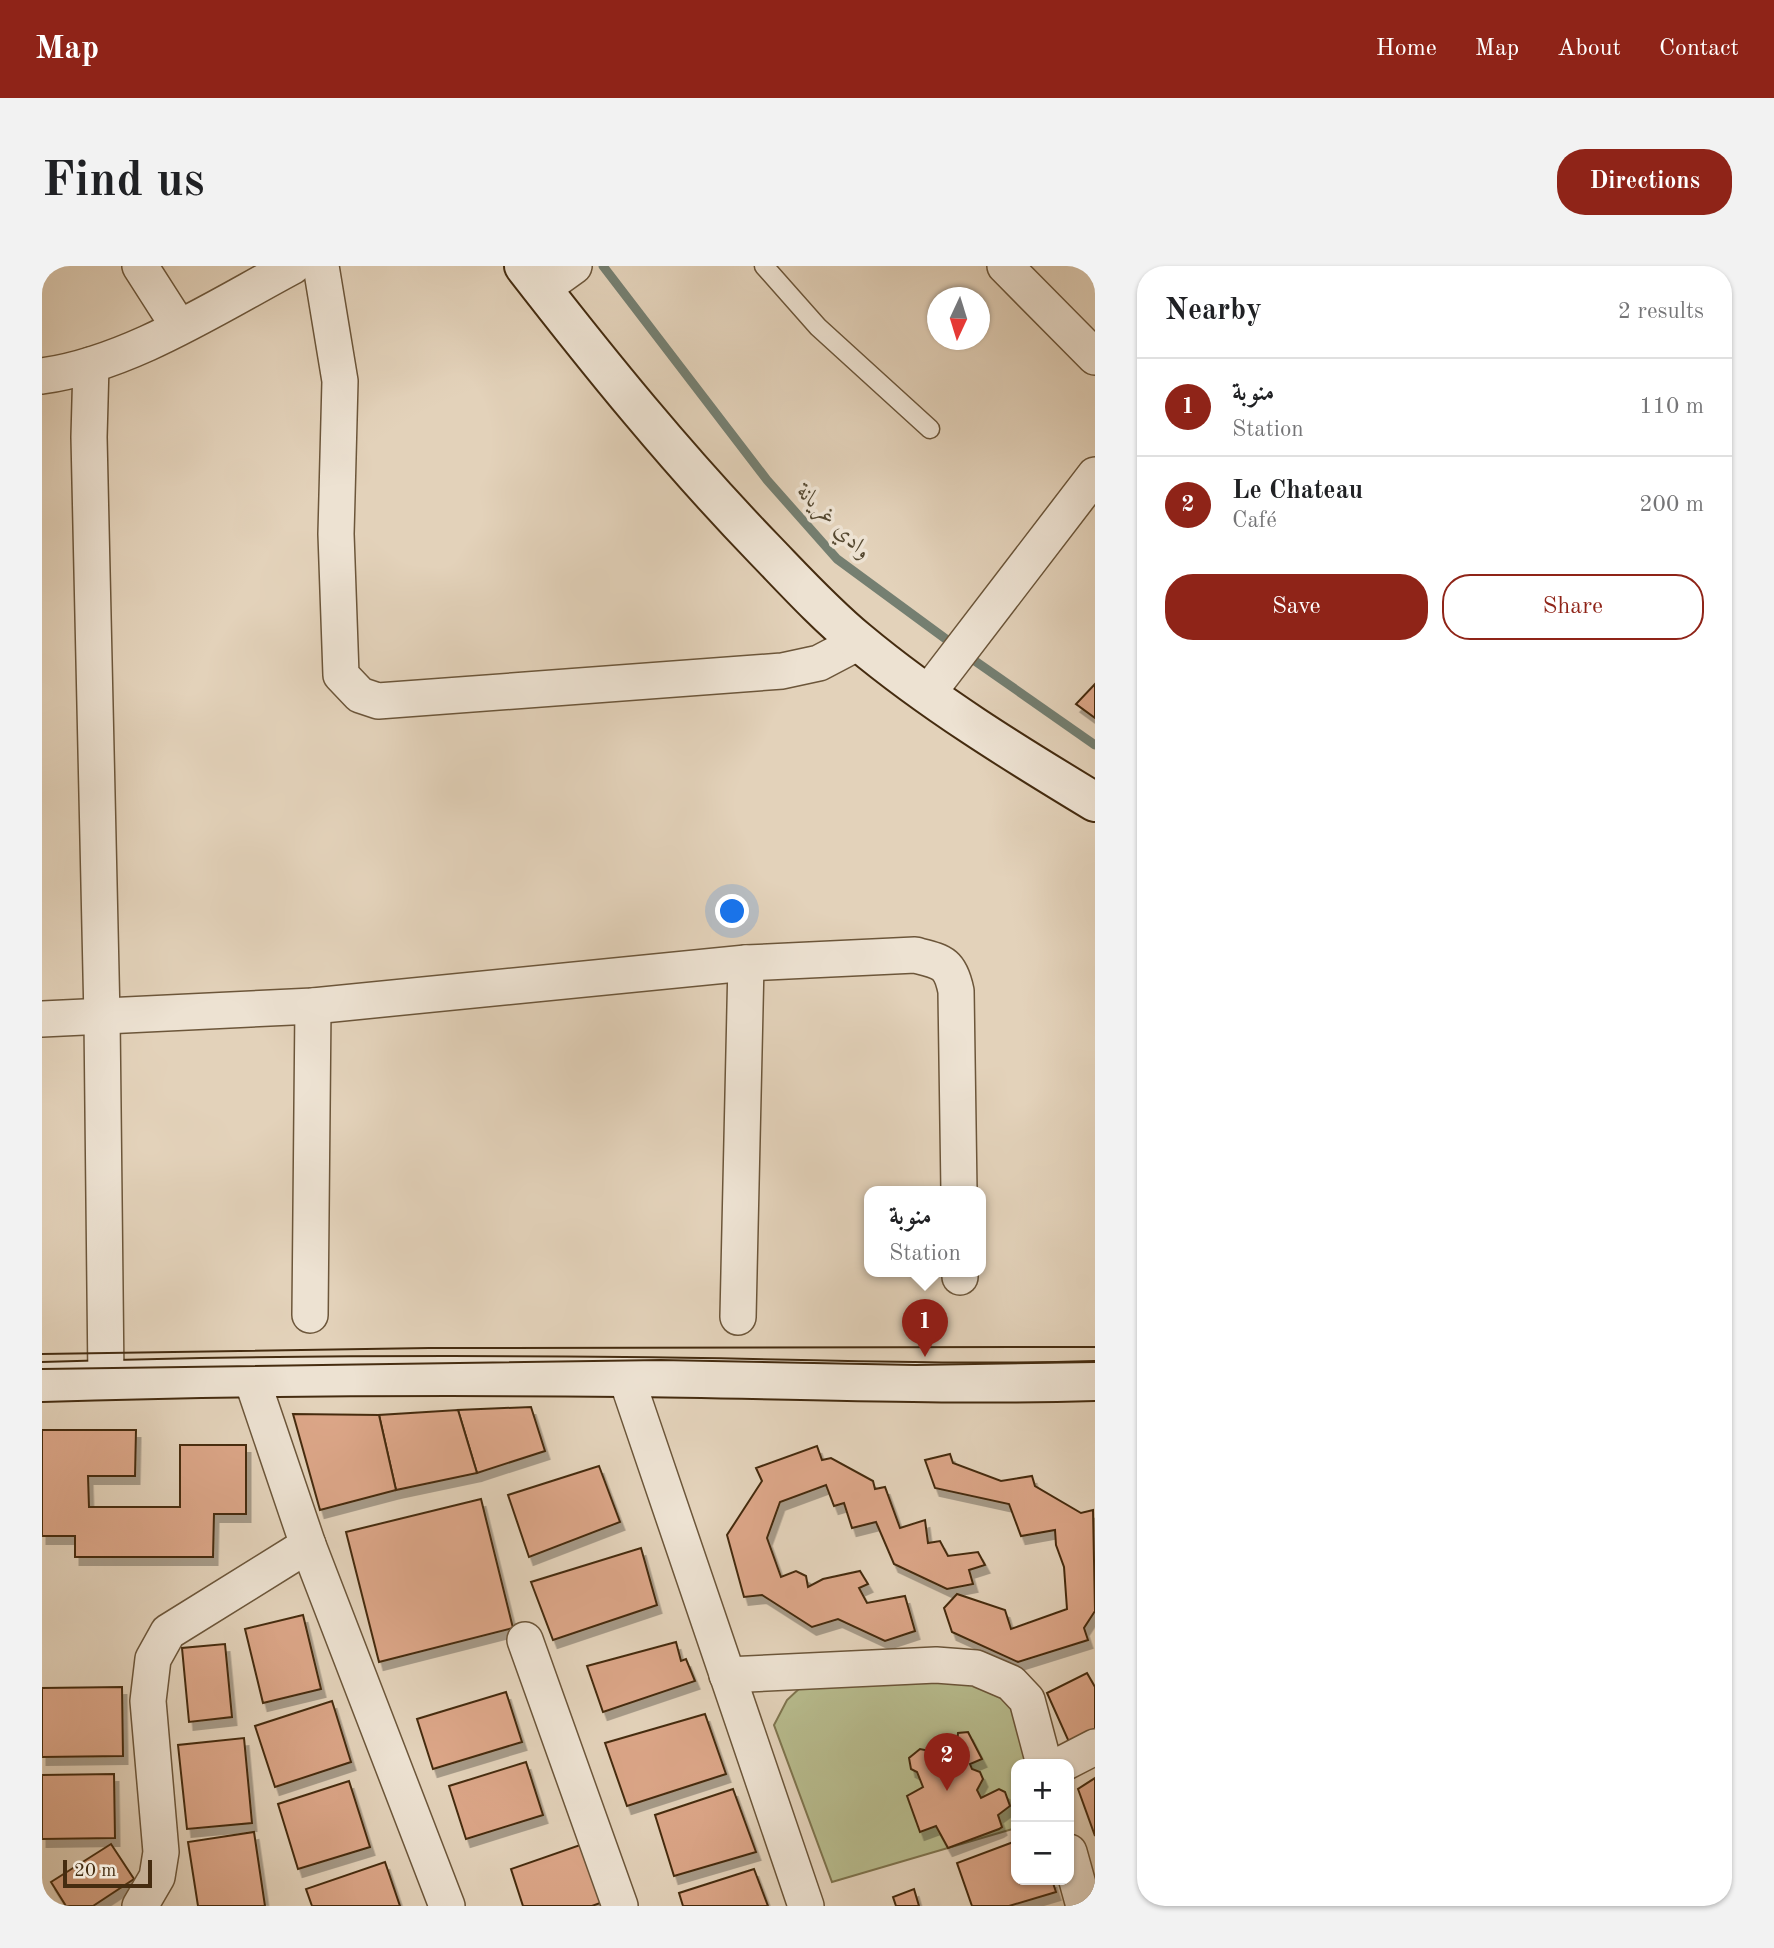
<!DOCTYPE html>
<html lang="en">
<head>
<meta charset="utf-8">
<style>
	:root { --surface:#fff; --page:#f2f2f2; --text:#202124; --muted:#757577; --line:#e0e0e0; --accent:#8f2418 }
	body { margin:0; font-family:"Old Standard TT",Amiri,serif; background:var(--page); color:var(--text) }
	.controls { position:absolute; right:21px; bottom:21px; display:grid; overflow:hidden; border-radius:14px; box-shadow:0 2px 5px #0004 }
	.controls button { width:63px; height:63px; display:grid; place-items:center; padding:0; border:0; border-bottom:2px solid var(--line); background:var(--surface); color:var(--text); font:35px sans-serif }
	.compass { position:absolute; left:885px; top:21px; width:63px; height:63px; border-radius:50%; background:var(--surface); box-shadow:0 2px 5px #0004; rotate:184deg }
	.scale { position:absolute; left:21px; bottom:18px; width:89px; box-sizing:border-box; padding-left:7px; border:4px solid #452c10; border-top:0; font-size:19px; line-height:24px; white-space:nowrap; color:#452c10; -webkit-text-stroke:5px #ede2d2; paint-order:stroke }
	.you { position:absolute; left:691px; top:646px; width:24px; height:24px; margin:-18px; border:5px solid #fff; border-radius:50%; background:#1a73e8; box-shadow:0 0 0 10px #1a73e833 }
	.badge { display:grid; place-items:center; width:46px; height:46px; border-radius:50%; background:var(--accent); color:#fff; font-size:23px; font-weight:700 }
	.pin { position:absolute; translate:-50% -58px; filter:drop-shadow(0 2px 4px #0008) }
	.pin::after { content:''; position:absolute; top:37px; width:24px; height:21px; background:inherit; clip-path:polygon(0 0,100% 0,50% 100%) }
	.popup { position:absolute; left:822px; top:920px; width:122px; height:91px; box-sizing:border-box; display:grid; place-content:center; border-radius:14px; background:var(--surface); filter:drop-shadow(0 2px 5px #0005); font-size:23px; white-space:nowrap; color:var(--muted) }
	.popup b { font-size:26px; color:var(--text) }
	.popup::after { content:''; position:absolute; left:50%; top:100%; margin-left:-14px; border:14px solid transparent; border-top-color:var(--surface) }
	.list { margin:0; padding:0; list-style:none }
	h2 { display:flex; justify-content:space-between; align-items:center; height:91px; margin:0; padding:0 28px; font-size:30px }
	h2 small { font-size:23px; font-weight:400; color:var(--muted) }
	.list li { display:grid; grid-template-columns:46px 1fr auto; gap:21px; align-items:center; box-sizing:border-box; height:98px; padding:0 28px; border-top:2px solid var(--line) }
	.list b { display:block; font-size:26px; white-space:nowrap }
	.list p { margin:0; font-size:23px; white-space:nowrap; color:var(--muted) }
	.list em { font-size:23px; font-style:normal; color:var(--muted) }
	.actions { display:flex; gap:14px; padding:21px 28px }
	.actions a { flex:1; padding:16px 0; border:2px solid var(--accent); border-radius:28px; text-align:center; font-size:24px; color:var(--accent) }
	.actions .main { background:var(--accent); color:#fff }
	.map { position:relative; flex:none; width:1053px; height:1640px; overflow:hidden; border-radius:28px }
	header { display:flex; align-items:center; gap:42px; box-sizing:border-box; height:98px; padding:0 35px; background:var(--accent); color:#fff }
	header strong { font-size:33px }
	nav { display:flex; gap:38px; margin-inline-start:auto; font-size:24px }
	.intro { display:flex; align-items:center; justify-content:space-between; box-sizing:border-box; height:168px; padding:0 42px }
	h1 { margin:0; font-size:49px }
	.button { padding:18px 32px; border-radius:28px; background:var(--accent); color:#fff; font-size:24px; font-weight:700 }
	main { display:flex; gap:42px; padding:0 42px }
	aside { flex:1; background:var(--surface); border-radius:28px; box-shadow:0 2px 5px #0004 }
	.map>svg:first-child { display:block }
	.green { fill:#b7bb8d; stroke:#7e744e; stroke-width:2 }
	.lines { fill:none; stroke-linecap:round; stroke-linejoin:round }
	.stream { stroke:#757f71; stroke-width:9 }
	.building { fill:#dca688; stroke:#452c10; stroke-width:2; filter:url(#shadow) }
	.service-casing { stroke:#6c563a; stroke-width:21 }
	.minor-casing { stroke:#6c563a; stroke-width:38 }
	.secondary-casing { stroke:#452c10; stroke-width:42 }
	.service { stroke:#ede2d2; stroke-width:18 }
	.minor { stroke:#ede2d2; stroke-width:35 }
	.secondary { stroke:#ede2d2; stroke-width:38 }
	.tram { stroke:#452c10; stroke-width:2 }
	.labels { text-anchor:middle; dominant-baseline:central; stroke-width:7; stroke-linejoin:round; paint-order:stroke }
	.water-label { font-size:23px; font-style:italic; fill:#554830; stroke:#ede2d2 }
</style>
</head>
<body>
<header>
<strong>Map</strong>
<nav><a>Home</a><a>Map</a><a>About</a><a>Contact</a></nav>
</header>
<div class="intro"><h1>Find us</h1><a class="button">Directions</a></div>
<main>
<div class="map">
<svg width="1053" height="1640" viewBox="0 0 1053 1640">
	<defs>
		<filter id="shadow"><feDropShadow dx="4.5" dy="8" stdDeviation="0" flood-color="#0004"/></filter>
	</defs>
	<rect width="100%" height="100%" fill="#e3d2ba"/>
	<filter id="stains"><feTurbulence type="fractalNoise" baseFrequency=".00286" numOctaves="4"/><feColorMatrix values="0 0 0 0 .2 0 0 0 0 .09 0 0 0 0 .02 0 0 0 .5 -.17"/></filter>
	<radialGradient id="worn" r=".72"><stop offset=".6" stop-color="#630" stop-opacity="0"/><stop offset="1" stop-color="#630" stop-opacity=".3"/></radialGradient>
	<!-- green -->
	<path class="green" d="M932,1411L977,1444L990,1498H974V1562L790,1616L732,1459L745,1434L759,1421Z"/>
	<g class="lines">
		<!-- stream -->
		<g class="stream">
			<path d="M561,0L725,214L795,293L912,379"/>
			<path d="M923,388L1053,479"/>
		</g>
	</g>
	<!-- building -->
	<g class="building">
		<path d="M1053,418V452L1034,438Z"/>
		<path d="M489,1141L503,1185L435,1207L416,1144Z"/>
		<path d="M416,1144L435,1207L354,1224L337,1149Z"/>
		<path d="M251,1148L337,1149L354,1224L278,1244Z"/>
		<path d="M0,1164H94L93,1210H46L47,1241H138V1179H204V1248H172L171,1291H33V1270H0Z"/>
		<path d="M775,1180L780,1194L789,1192L831,1215L833,1223L843,1221L858,1262L883,1254L886,1277L898,1275L906,1290L936,1286L943,1299L927,1304L931,1318L905,1323L852,1298L834,1256L810,1262L802,1237L792,1240L784,1219L738,1236L725,1272L739,1311L754,1305L764,1310L766,1321L781,1313L818,1305L826,1318L817,1322L825,1337L863,1330L873,1365L843,1375L796,1353L770,1361L720,1329L702,1331L685,1269L720,1215L714,1202Z"/>
		<path d="M908,1188L911,1197L959,1215L990,1210L993,1220L1039,1247L1051,1244L1053,1345L1042,1362L1046,1374L976,1396L910,1366L902,1342L915,1328L963,1344L969,1363L1025,1343L1022,1301L1014,1279L1013,1264L979,1270L967,1238L893,1222L883,1194Z"/>
		<path d="M557,1200L578,1256L487,1291L466,1229Z"/>
		<path d="M439,1233L471,1362L337,1396L304,1266Z"/>
		<path d="M599,1282L615,1339L511,1374L489,1316Z"/>
		<path d="M261,1349L279,1423L221,1437L203,1363Z"/>
		<path d="M634,1376L639,1395L644,1393L653,1415L561,1446L545,1400Z"/>
		<path d="M183,1378L190,1451L147,1456L140,1382Z"/>
		<path d="M1045,1407L1053,1421V1463L1027,1476L1005,1427Z"/>
		<path d="M80,1421L81,1490L0,1491V1422Z"/>
		<path d="M464,1426L480,1476L391,1503L375,1453Z"/>
		<path d="M290,1435L309,1496L233,1521L213,1460Z"/>
		<path d="M663,1448L684,1508L585,1540L563,1477Z"/>
		<path d="M926,1466L940,1493L928,1498L930,1503L938,1506L941,1513L935,1524L939,1532L957,1523L963,1526L968,1540L956,1549L960,1561L957,1563L906,1582L894,1560L878,1566L865,1530L881,1521L875,1506L869,1503L867,1492L878,1483L893,1486L915,1478L916,1467Z"/>
		<path d="M202,1472L210,1557L145,1563L136,1479Z"/>
		<path d="M484,1496L501,1549L424,1573L407,1520Z"/>
		<path d="M72,1508L73,1572L0,1573V1509Z"/>
		<path d="M1053,1512V1570L1036,1523Z"/>
		<path d="M307,1515L328,1581L256,1603L236,1538Z"/>
		<path d="M691,1523L714,1586L632,1610L613,1549Z"/>
		<path d="M212,1566L223,1640H156L146,1576Z"/>
		<path d="M974,1575V1614H1010L1014,1626L967,1640H930L915,1597Z"/>
		<path d="M69,1578L92,1613L51,1640H24L9,1616Z"/>
		<path d="M541,1578L561,1636L550,1640H481L469,1603Z"/>
		<path d="M343,1596L358,1640H270L264,1623Z"/>
		<path d="M712,1603L726,1640H641L637,1627Z"/>
		<path d="M872,1623L877,1640H854L851,1631Z"/>
	</g>
	<g class="lines">
		<!-- service casing -->
		<g class="service-casing">
			<path id="service" d="M722,0L776,61L888,163"/>
		</g>
		<!-- minor casing -->
		<g class="minor-casing">
			<g id="minor">
				<path d="M98,0L137,61"/>
				<path d="M279,0L298,115L294,268L299,409L318,429L336,435L740,405L777,397L817,376"/>
				<path d="M963,0L1053,91"/>
				<path d="M500,23L532,0"/>
				<path d="M49,99L47,171L60,752L64,1114"/>
				<path d="M0,110C87,98 174,41 251,0"/>
				<path d="M886,427L1053,209"/>
				<path d="M0,753L271,740L704,697L873,689C900,696 908,696 914,725L917,925"/>
				<path d="M918,1005V1011"/>
				<path d="M268,1049L271,740"/>
				<path d="M696,1051L704,697"/>
				<path d="M209,1111L266,1279L405,1640"/>
				<path d="M584,1111L764,1640"/>
				<path d="M483,1374L578,1640"/>
				<path d="M685,1409L894,1399L934,1402L969,1417L985,1434L1002,1498"/>
				<path d="M1020,1498L1053,1481"/>
				<path d="M1027,1586L1042,1640"/>
				<path d="M98,1640L115,1611L119,1586L106,1435L111,1393L126,1366L266,1279"/>
			</g>
		</g>
		<!-- secondary casing -->
		<g class="secondary-casing">
			<g id="secondary">
				<path d="M482,0C558,98 635,193 722,283C752,314 782,347 816,375C889,436 972,487 1053,536"/>
				<path d="M0,1116C194,1110 388,1109 582,1111C739,1112 896,1120 1053,1115"/>
			</g>
		</g>
		<!-- service -->
		<use href="#service" class="service"/>
		<!-- minor -->
		<use href="#minor" class="minor"/>
		<!-- secondary -->
		<use href="#secondary" class="secondary"/>
		<!-- tram -->
		<g class="tram">
			<path d="M0,1088L387,1082L1053,1081"/>
			<path d="M0,1103L619,1094L874,1099L1053,1096"/>
		</g>
	</g>
	<g class="labels">
		<!-- water labels -->
		<g class="water-label">
			<text transform="translate(792 256) rotate(45)">وادي غريانة</text>
		</g>
	</g>
	<rect width="100%" height="100%" filter="url(#stains)"/>
	<rect width="100%" height="100%" fill="url(#worn)"/>
</svg>
<div class="controls">
<button>+</button>
<button>−</button>
</div>
<svg class="compass" viewBox="-18 -18 36 36"><path d="M0-13l5 13h-10z" fill="#e53935"/><path d="M0 13l5-13h-10z" fill="#757577"/></svg>
<div class="scale">20 m</div>
<div class="you"></div>
<div class="pin badge" style="left:883px;top:1091px">1</div>
<div class="popup"><b>منوبة</b>Station</div>
<div class="pin badge" style="left:905px;top:1525px">2</div>
</div>
<aside>
<h2>Nearby<small>2 results</small></h2>
<ul class="list">
<li><span class="badge">1</span><div><b>منوبة</b><p>Station</p></div><em>110 m</em></li>
<li><span class="badge">2</span><div><b>Le Chateau</b><p>Café</p></div><em>200 m</em></li>
</ul>
<div class="actions"><a class="main">Save</a><a>Share</a></div>
</aside>
</main>
</body>
</html>
